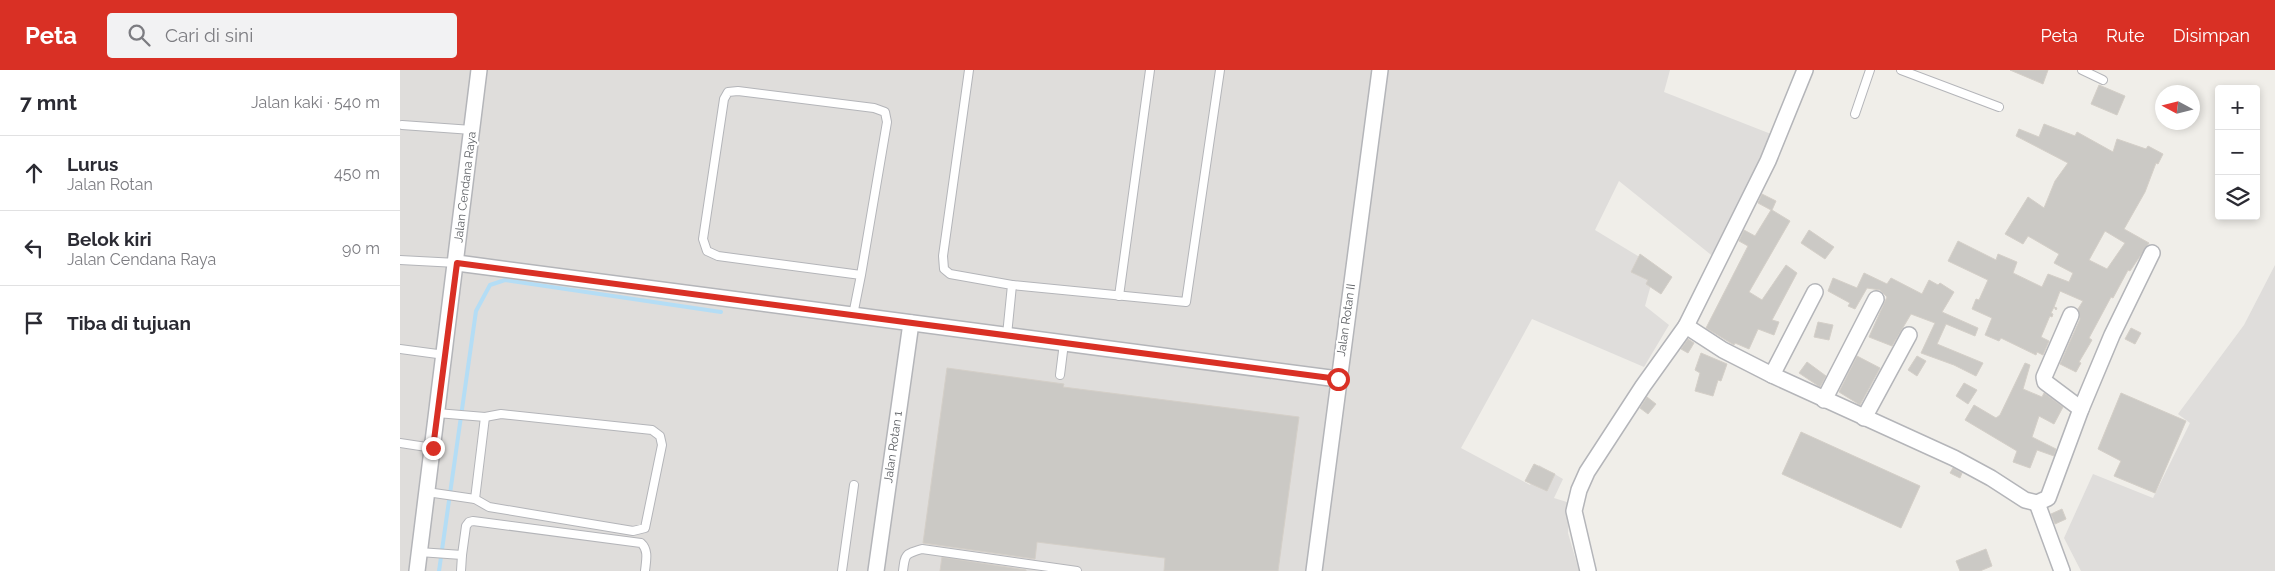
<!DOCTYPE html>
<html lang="id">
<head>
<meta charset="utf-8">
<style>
	:root { --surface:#fff; --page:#f2f2f3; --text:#2b2b33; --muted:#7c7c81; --line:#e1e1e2; --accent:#d93025 }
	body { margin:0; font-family:Raleway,sans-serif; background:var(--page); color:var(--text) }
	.controls { position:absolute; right:15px; top:15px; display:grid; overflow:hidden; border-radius:5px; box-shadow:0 2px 8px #0003 }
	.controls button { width:45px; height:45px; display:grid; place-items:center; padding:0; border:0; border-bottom:1px solid var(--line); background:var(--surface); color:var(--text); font:25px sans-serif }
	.compass { position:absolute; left:1755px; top:15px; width:45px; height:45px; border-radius:50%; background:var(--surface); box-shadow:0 2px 8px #0003; rotate:277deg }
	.stop { position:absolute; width:15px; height:15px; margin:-11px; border:4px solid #d93025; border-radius:50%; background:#fff }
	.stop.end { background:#d93025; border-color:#fff; box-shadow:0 1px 5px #0008 }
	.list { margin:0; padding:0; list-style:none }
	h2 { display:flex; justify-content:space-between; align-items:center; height:65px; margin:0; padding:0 20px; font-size:21px }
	h2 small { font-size:16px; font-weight:400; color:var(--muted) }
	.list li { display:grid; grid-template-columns:32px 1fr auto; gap:15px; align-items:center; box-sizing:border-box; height:75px; padding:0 20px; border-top:1px solid var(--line) }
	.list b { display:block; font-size:19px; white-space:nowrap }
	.list p { margin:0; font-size:16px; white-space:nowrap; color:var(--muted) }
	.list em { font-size:16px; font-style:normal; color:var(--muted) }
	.icon { flex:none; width:28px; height:28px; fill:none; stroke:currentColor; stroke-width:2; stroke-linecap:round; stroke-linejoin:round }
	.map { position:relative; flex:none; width:1875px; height:501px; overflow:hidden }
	header { display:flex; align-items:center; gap:30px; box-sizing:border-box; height:70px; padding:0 25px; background:var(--accent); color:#fff }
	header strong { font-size:24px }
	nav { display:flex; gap:28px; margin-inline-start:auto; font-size:18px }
	.search { width:350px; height:45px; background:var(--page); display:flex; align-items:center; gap:12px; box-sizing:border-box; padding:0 18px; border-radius:5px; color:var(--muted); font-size:19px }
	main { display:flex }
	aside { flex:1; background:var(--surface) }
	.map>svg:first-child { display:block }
	.industrial { fill:#dfdddb }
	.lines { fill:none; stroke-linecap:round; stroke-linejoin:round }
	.stream { stroke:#b4ddf5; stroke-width:4 }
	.building { fill:#cbc9c5; stroke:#d4cfc8; fill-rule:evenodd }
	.service-casing { stroke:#b4b5b9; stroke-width:10 }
	.minor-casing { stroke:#b4b5b9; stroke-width:18 }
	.service { stroke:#fff; stroke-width:8 }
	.minor { stroke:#fff; stroke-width:15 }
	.route { stroke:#d93025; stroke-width:6 }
	.labels { text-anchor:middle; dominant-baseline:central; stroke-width:4; stroke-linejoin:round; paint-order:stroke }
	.street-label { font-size:12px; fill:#606367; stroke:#fff }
</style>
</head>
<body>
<header>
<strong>Peta</strong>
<div class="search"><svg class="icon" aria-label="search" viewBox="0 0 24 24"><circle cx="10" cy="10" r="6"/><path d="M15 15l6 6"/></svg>Cari di sini</div>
<nav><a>Peta</a><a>Rute</a><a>Disimpan</a></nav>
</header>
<main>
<aside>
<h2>7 mnt<small>Jalan kaki · 540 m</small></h2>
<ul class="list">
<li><svg class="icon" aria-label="ahead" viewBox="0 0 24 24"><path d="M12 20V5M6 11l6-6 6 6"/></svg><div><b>Lurus</b><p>Jalan Rotan</p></div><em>450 m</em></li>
<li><svg class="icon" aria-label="left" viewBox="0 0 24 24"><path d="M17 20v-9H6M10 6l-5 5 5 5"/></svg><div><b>Belok kiri</b><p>Jalan Cendana Raya</p></div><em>90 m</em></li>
<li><svg class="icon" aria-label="arrive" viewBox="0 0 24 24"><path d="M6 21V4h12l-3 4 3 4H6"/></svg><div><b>Tiba di tujuan</b></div></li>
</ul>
</aside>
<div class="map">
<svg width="1875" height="501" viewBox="0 0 1875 501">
	<rect width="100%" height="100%" fill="#f0eee9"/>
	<!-- industrial -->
	<g class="industrial">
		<path d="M0,0H1270L1264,22L1371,64L1315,188L1219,111L1195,160L1256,197L1245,236L1269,255L1244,297L1132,249L1061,378L1130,415L1139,395L1163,409L1154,428L1170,433L1168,463L1179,501H0Z"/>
		<path d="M1875,195V501H1681L1664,468L1693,404L1753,428L1790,353L1778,344L1844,255Z"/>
	</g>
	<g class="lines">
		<!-- stream -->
		<path class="stream" d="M39,501L76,241L90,215L105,210L321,242"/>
	</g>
	<!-- building -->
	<g class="building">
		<path d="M1610,0H1648L1643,14Z"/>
		<path d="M1699,15L1725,26L1717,45L1691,34Z"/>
		<path d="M1644,54L1675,66L1677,62L1713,82L1717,69L1746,79L1748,76L1763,84L1758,94L1756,93L1745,122L1724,159L1749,173L1730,201L1728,200L1713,228L1711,227L1689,268L1692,270L1679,292L1681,293L1676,302L1660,294L1680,249L1678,239L1683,231L1660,221L1654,237L1657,238L1656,240L1654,237L1651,243L1653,244L1652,247L1650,246L1649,248L1641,267L1649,271L1643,285L1637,282L1636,285L1601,268L1599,271L1585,265L1592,248L1572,239L1576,229L1579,230L1588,210L1548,191L1558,171L1596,190L1598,184L1617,192L1613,203L1642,217L1648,204L1669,212L1673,203L1654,193L1659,184L1628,166L1623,174L1605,164L1628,127L1644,138L1655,111L1668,93L1616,66L1619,59L1639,67ZM1705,161L1725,173L1707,199L1689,190Z"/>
		<path d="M1362,124L1376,131L1372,140L1390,151L1349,222L1362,230L1386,195L1397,203L1372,250L1379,252L1374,265L1358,259L1349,279L1335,273L1334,275L1306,258L1348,176L1339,171L1344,160L1355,166L1371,140L1358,133Z"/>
		<path d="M1409,160L1434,177L1425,189L1401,173Z"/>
		<path d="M1240,184L1272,207L1261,224L1246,214L1248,210L1231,202Z"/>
		<path d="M1464,203L1487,214L1491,208L1522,224L1529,210L1538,215L1540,213L1554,222L1542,242L1578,258L1575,266L1546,254L1537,274L1583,293L1576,306L1554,295L1521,283L1535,253L1511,244L1492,276L1469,267L1487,227L1480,220L1467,218L1455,239L1448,236L1450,233L1428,221L1433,208L1457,218Z"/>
		<path d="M1418,252L1433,255L1429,270L1414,267Z"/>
		<path d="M1731,258L1741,263L1735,274L1725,269Z"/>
		<path d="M1288,269L1294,273L1288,283L1281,279Z"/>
		<path d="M1301,283L1327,294L1321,311L1318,310L1313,326L1295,321L1300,303L1295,300Z"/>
		<path d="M1457,286L1480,298L1460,335L1439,322Z"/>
		<path d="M1517,286L1526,291L1517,306L1508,300Z"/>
		<path d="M1407,292L1426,306L1420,317L1399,303Z"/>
		<path d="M1625,293L1630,295L1623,319L1642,327L1644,323L1663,337L1654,354L1639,346L1632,367L1656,379L1654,386L1637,380L1630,398L1613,392L1617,381L1565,350L1574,335L1596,348L1600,345Z"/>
		<path d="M547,298L664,314L663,317L899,347L878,501H764L765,488L637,472L635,489L523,473Z"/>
		<path d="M1564,313L1577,320L1568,334L1556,326Z"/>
		<path d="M1721,323L1786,351L1755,423L1714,406L1721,391L1698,379Z"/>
		<path d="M1247,327L1256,334L1248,344L1240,338Z"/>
		<path d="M1401,362L1520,416L1501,458L1382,404Z"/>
		<path d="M1134,394L1155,404L1147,421L1125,411Z"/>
		<path d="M1553,398L1562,403L1560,408L1550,403Z"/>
		<path d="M1662,439L1666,449L1655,454L1651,444Z"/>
		<path d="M1586,479L1592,496L1580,501H1560L1556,491Z"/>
		<path d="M542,487L626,500V501H540Z"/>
	</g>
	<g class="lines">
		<!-- service casing -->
		<g class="service-casing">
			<g id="service">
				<path d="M569,0L543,186L544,199L550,204L612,215L607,265"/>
				<path d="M1501,0L1599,37"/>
				<path d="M1682,0L1703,10"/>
				<path d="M1455,44L1470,0"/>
				<path d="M2,55L72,60"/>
				<path d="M0,190L57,193"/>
				<path d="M612,215L786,232L820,0"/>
				<path d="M719,226L750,0"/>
				<path d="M453,245L461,205L318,186L307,181L303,169L324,29L328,22L338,21L474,38L485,42L487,52L461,205"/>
				<path d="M0,279L45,285"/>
				<path d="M660,305L664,273"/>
				<path d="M0,373L33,378"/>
				<path d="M27,422L75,429L89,437L233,461L245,458L262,375L260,366L252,360L101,344L85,347L37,343"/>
				<path d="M75,429L85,347"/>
				<path d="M19,482L62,485L61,501"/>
				<path d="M62,485L66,456L69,452L73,451L241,473C249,480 246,491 245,501"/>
				<path d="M442,501L454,415"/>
				<path d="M503,501C505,484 505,484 522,479L677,501"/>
			</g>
		</g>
		<!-- minor casing -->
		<g class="minor-casing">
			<g id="minor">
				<path d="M57,193L938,309"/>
				<path d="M1671,245L1644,307L1645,312L1681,339"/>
				<path d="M1286,256L1323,280L1372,305L1554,388L1591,408L1625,430L1637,433L1648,428L1681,339L1712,265L1752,183"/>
				<path d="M1372,305L1415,222"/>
				<path d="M1424,330L1476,229"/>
				<path d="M1464,348L1509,265"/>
				<path d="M1637,433L1662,501"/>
				<path d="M17,501L79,0"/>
				<path d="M476,501L511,253"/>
				<path d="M914,501L980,0"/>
				<path d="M1188,501L1174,441L1179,420L1187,402L1243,316L1286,256L1368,91L1405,0"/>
			</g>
		</g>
		<!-- service -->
		<use href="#service" class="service"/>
		<!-- minor -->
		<use href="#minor" class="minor"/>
	</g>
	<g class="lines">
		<!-- route -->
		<path class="route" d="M33,378L57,193L938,309"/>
	</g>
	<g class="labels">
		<!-- street labels -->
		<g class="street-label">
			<text transform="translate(65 117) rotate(-83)">Jalan Cendana Raya</text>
			<text transform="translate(946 250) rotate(-82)">Jalan Rotan II</text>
			<text transform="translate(493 377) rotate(-82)">Jalan Rotan 1</text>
		</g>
	</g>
</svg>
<div class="controls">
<button>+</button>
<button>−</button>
<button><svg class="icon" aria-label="layers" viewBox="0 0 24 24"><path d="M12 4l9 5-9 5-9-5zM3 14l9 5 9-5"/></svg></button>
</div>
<svg class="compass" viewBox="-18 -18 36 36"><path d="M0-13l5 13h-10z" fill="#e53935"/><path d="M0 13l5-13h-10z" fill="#7c7c81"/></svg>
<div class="stop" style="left:938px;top:309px"></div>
<div class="stop end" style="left:33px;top:378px"></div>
</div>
</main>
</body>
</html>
